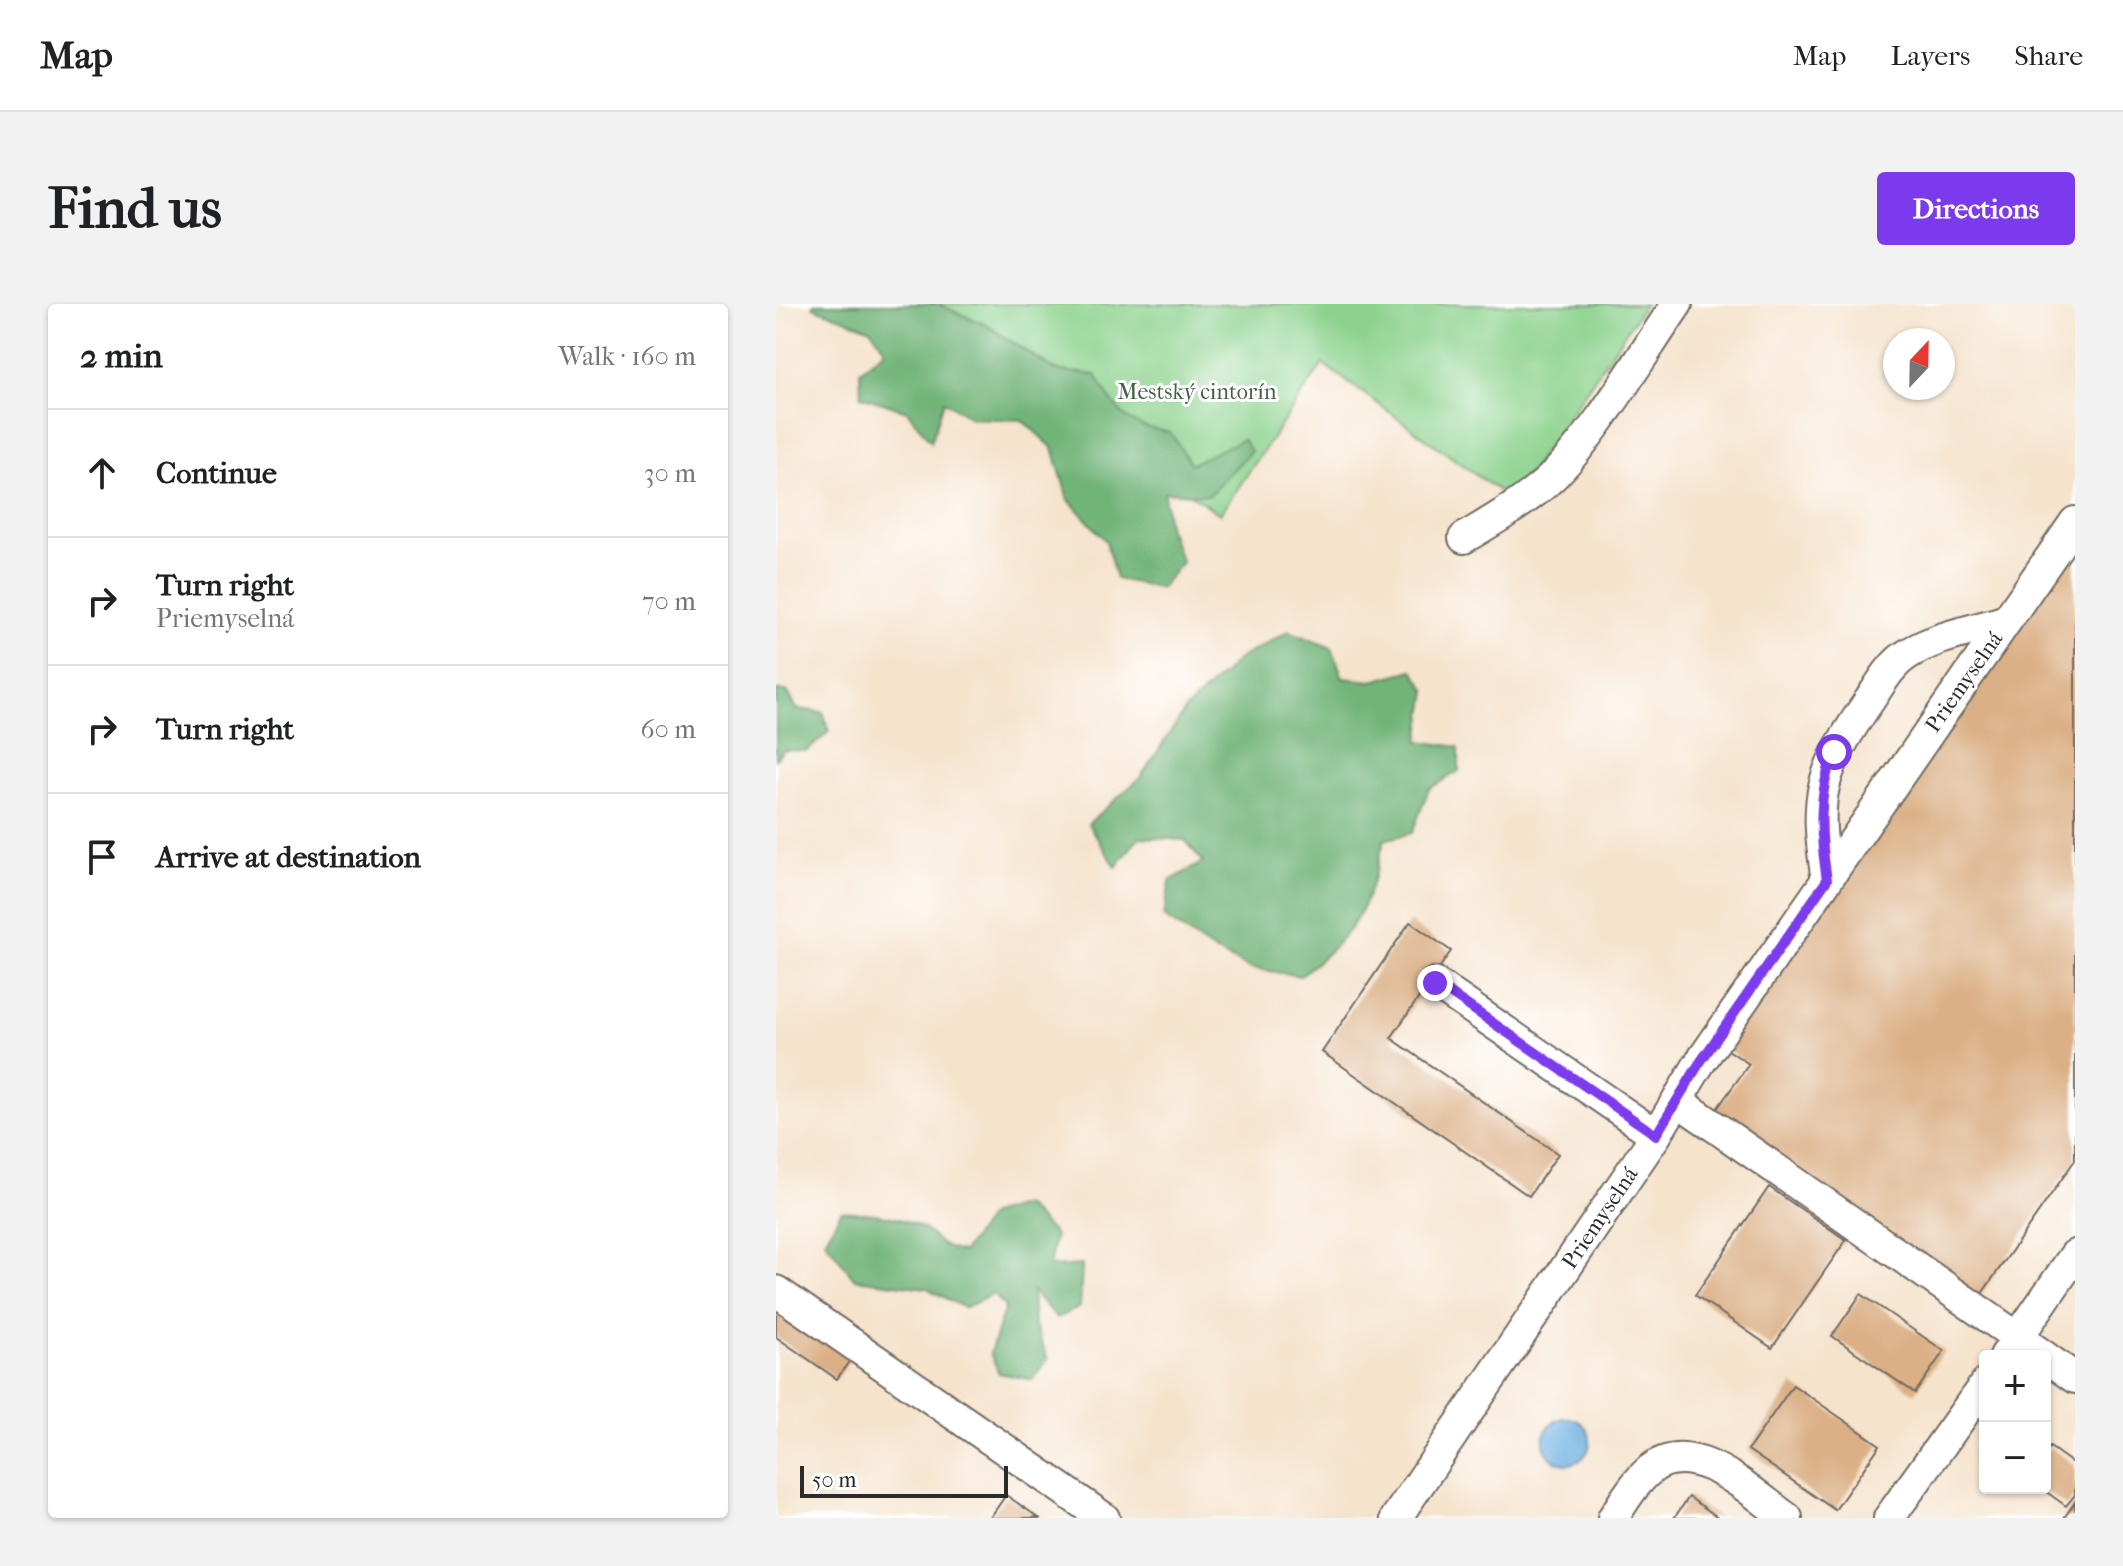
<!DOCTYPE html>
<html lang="en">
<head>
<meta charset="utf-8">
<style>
	:root { --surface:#fff; --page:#f2f2f2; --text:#202124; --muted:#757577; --line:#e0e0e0; --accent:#7c3aed }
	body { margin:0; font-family:"IM FELL French Canon",serif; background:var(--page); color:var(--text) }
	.controls { position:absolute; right:24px; bottom:24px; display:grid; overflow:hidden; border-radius:8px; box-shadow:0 2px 6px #0004 }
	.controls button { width:72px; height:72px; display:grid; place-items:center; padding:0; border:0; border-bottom:2px solid var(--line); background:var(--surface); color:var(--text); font:40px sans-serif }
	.compass { position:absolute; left:1107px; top:24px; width:72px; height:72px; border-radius:50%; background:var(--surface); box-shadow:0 2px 6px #0004; rotate:22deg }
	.scale { position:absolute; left:24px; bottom:20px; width:208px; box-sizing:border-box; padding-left:8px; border:4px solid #2b2b2b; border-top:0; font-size:22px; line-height:28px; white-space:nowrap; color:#2b2b2b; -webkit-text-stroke:6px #fff; paint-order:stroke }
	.stop { position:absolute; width:24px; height:24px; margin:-18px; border:6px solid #7c3aed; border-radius:50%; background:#fff }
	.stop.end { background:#7c3aed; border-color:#fff; box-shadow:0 2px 8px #0008 }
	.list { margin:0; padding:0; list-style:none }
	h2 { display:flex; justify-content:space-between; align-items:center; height:104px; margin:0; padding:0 32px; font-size:34px }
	h2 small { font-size:26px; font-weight:400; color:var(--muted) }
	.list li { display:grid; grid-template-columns:52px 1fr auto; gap:24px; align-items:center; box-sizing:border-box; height:128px; padding:0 32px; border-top:2px solid var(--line) }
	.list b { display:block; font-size:30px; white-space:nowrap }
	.list p { margin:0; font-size:26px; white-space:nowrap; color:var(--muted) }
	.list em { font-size:26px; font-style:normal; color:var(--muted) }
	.icon { flex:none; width:44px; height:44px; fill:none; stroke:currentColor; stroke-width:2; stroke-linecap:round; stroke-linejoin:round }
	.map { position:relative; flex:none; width:1299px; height:1214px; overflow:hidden; border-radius:8px }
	header { display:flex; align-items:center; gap:48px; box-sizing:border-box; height:112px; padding:0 40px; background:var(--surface); border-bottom:2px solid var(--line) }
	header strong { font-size:38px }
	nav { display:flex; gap:44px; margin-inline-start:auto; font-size:28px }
	.intro { display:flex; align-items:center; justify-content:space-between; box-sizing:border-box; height:192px; padding:0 48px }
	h1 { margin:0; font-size:56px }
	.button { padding:20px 36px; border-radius:8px; background:var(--accent); color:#fff; font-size:28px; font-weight:700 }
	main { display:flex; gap:48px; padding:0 48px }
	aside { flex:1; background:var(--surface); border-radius:8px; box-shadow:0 2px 6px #0004 }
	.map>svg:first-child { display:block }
	.green { fill:#8cd28d; stroke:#5c7e5c; stroke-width:2 }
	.forest { fill:#71b478; stroke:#4e7052; stroke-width:2 }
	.water { fill:#6cb0e1; stroke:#4c6e86; stroke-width:2 }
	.building { fill:#dbb086 }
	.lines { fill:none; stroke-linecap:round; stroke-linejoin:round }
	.minor-casing { stroke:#726b63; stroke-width:34 }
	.minor { stroke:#fff; stroke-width:30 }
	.route { stroke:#7c3aed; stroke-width:10 }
	.labels { text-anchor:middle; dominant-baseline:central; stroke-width:6; stroke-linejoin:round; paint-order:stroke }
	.park-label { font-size:22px; fill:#485d48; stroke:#fff }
	.street-label { font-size:22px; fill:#2b2b2b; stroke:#fff }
</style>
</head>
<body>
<header>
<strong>Map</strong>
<nav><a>Map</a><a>Layers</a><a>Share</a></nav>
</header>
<div class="intro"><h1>Find us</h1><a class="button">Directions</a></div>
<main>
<aside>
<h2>2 min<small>Walk · 160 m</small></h2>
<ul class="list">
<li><svg class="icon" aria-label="ahead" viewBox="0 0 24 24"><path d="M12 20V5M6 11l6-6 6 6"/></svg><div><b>Continue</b></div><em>30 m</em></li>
<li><svg class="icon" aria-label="right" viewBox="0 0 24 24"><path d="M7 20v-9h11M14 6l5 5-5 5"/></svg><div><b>Turn right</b><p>Priemyselná</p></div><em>70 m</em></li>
<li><svg class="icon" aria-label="right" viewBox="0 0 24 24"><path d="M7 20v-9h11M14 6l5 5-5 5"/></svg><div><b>Turn right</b></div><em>60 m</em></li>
<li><svg class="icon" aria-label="arrive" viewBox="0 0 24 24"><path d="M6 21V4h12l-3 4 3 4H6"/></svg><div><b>Arrive at destination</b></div></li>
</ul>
</aside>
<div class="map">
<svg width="1299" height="1214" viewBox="0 0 1299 1214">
	<rect width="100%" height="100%" fill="#fff"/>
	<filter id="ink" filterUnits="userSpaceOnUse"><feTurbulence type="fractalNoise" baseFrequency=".0125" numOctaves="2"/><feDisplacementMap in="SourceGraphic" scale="16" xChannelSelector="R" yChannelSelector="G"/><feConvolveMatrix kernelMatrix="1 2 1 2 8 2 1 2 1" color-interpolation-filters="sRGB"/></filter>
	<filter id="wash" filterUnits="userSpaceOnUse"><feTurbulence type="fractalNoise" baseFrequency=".006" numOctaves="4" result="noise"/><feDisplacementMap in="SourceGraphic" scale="32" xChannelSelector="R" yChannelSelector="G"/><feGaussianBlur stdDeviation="1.8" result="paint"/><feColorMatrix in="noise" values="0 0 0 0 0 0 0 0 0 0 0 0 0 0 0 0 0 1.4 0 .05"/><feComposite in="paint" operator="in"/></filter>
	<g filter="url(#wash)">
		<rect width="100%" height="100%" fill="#f5e3cc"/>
		<!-- green -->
		<path class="green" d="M132,0H869L735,196L547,60L444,210Z"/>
		<!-- forest -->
		<g class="forest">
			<path d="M38,0H161L210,21L279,66L320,71C341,108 349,123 394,128L415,160L467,135L475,147L433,191L388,188L392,224L406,258L384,284L340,275L330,237L292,195L277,144L246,116L195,114L168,97L155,138L131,107L85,92L84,67L109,46L95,25L37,3Z"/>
			<path d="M513,327L556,344L567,374L596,377L637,366L651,387L643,437L683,443V467L653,485L636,529L608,536C590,608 583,625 524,672L474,664L438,647L388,613L394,577L427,558L409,536L363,533L340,563L312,520L364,474L410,405L464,354Z"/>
			<path d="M0,387H11L21,405L47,408L53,428L31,447L7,446L0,455Z"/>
			<path d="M248,901L279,931L273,963L306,961L304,1003L281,1014L256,987L258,1019L272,1055L257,1076L223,1069L214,1049L229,1003L218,990L188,1004L151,984L79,975L49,937L65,907C90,909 116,910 140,921C161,930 158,943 187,948L214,911Z"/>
		</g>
		<!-- water -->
		<circle class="water" cx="791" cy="1137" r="23"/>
		<g id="blocks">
			<!-- building -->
			<g class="building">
				<path d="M1299,237V856L1198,1001L933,816L973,760L949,744Z"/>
				<path d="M634,618L675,647L615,734L782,850L753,892L546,748Z"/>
				<path d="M993,883L1070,936L996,1044L919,991Z"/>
				<path d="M1085,990L1168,1047L1139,1089L1056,1032Z"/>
				<path d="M6,1001L78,1050L61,1075L0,1033V1009Z"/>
				<path d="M1017,1081L1104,1141L1059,1206L972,1146Z"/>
				<path d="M1274,1143L1299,1161V1191L1290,1202L1265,1184H1269V1150Z"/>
				<path d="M230,1191L263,1214H214Z"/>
				<path d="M913,1193L943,1214H898Z"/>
				<path d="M1299,1198V1214H1288Z"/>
			</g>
		</g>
	</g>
	<g filter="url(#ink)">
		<use href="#blocks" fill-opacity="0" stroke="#726b63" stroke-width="2"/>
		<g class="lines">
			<!-- minor casing -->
			<g class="minor-casing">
				<g id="minor">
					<path d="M688,234C718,216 749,198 774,175C819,132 865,52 901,0"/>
					<path d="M1051,576C1037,489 1044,469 1093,397C1104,381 1115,360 1132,350C1160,332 1200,326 1231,316"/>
					<path d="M659,679L880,831"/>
					<path d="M902,797L1268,1052"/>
					<path d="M0,987L328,1214"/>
					<path d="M1229,1052L1299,951"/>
					<path d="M1269,1053L1299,1074"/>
					<path d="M620,1214L880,831L923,760L1299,218"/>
					<path d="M837,1214C848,1197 859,1178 875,1165C918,1131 978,1191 1011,1214"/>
					<path d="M1113,1214L1209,1080"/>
				</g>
			</g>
			<!-- minor -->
			<use href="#minor" class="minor"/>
		</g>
	</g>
	<g class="lines" filter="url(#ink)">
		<!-- route -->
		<path class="route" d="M659,679L880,831L923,760L1051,576C1044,531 1041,491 1058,448"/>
	</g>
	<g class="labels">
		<!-- park labels -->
		<g class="park-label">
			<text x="421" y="88">Mestský cintorín</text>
		</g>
		<!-- street labels -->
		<g class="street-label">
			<text transform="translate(1188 378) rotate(-55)">Priemyselná</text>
			<text transform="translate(824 914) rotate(-56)">Priemyselná</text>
		</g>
	</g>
</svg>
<div class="controls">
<button>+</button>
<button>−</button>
</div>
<svg class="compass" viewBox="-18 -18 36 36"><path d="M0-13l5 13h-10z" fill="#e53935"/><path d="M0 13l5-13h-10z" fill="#757577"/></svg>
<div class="scale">50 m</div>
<div class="stop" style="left:1058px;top:448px"></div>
<div class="stop end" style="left:659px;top:679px"></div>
</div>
</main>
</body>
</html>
